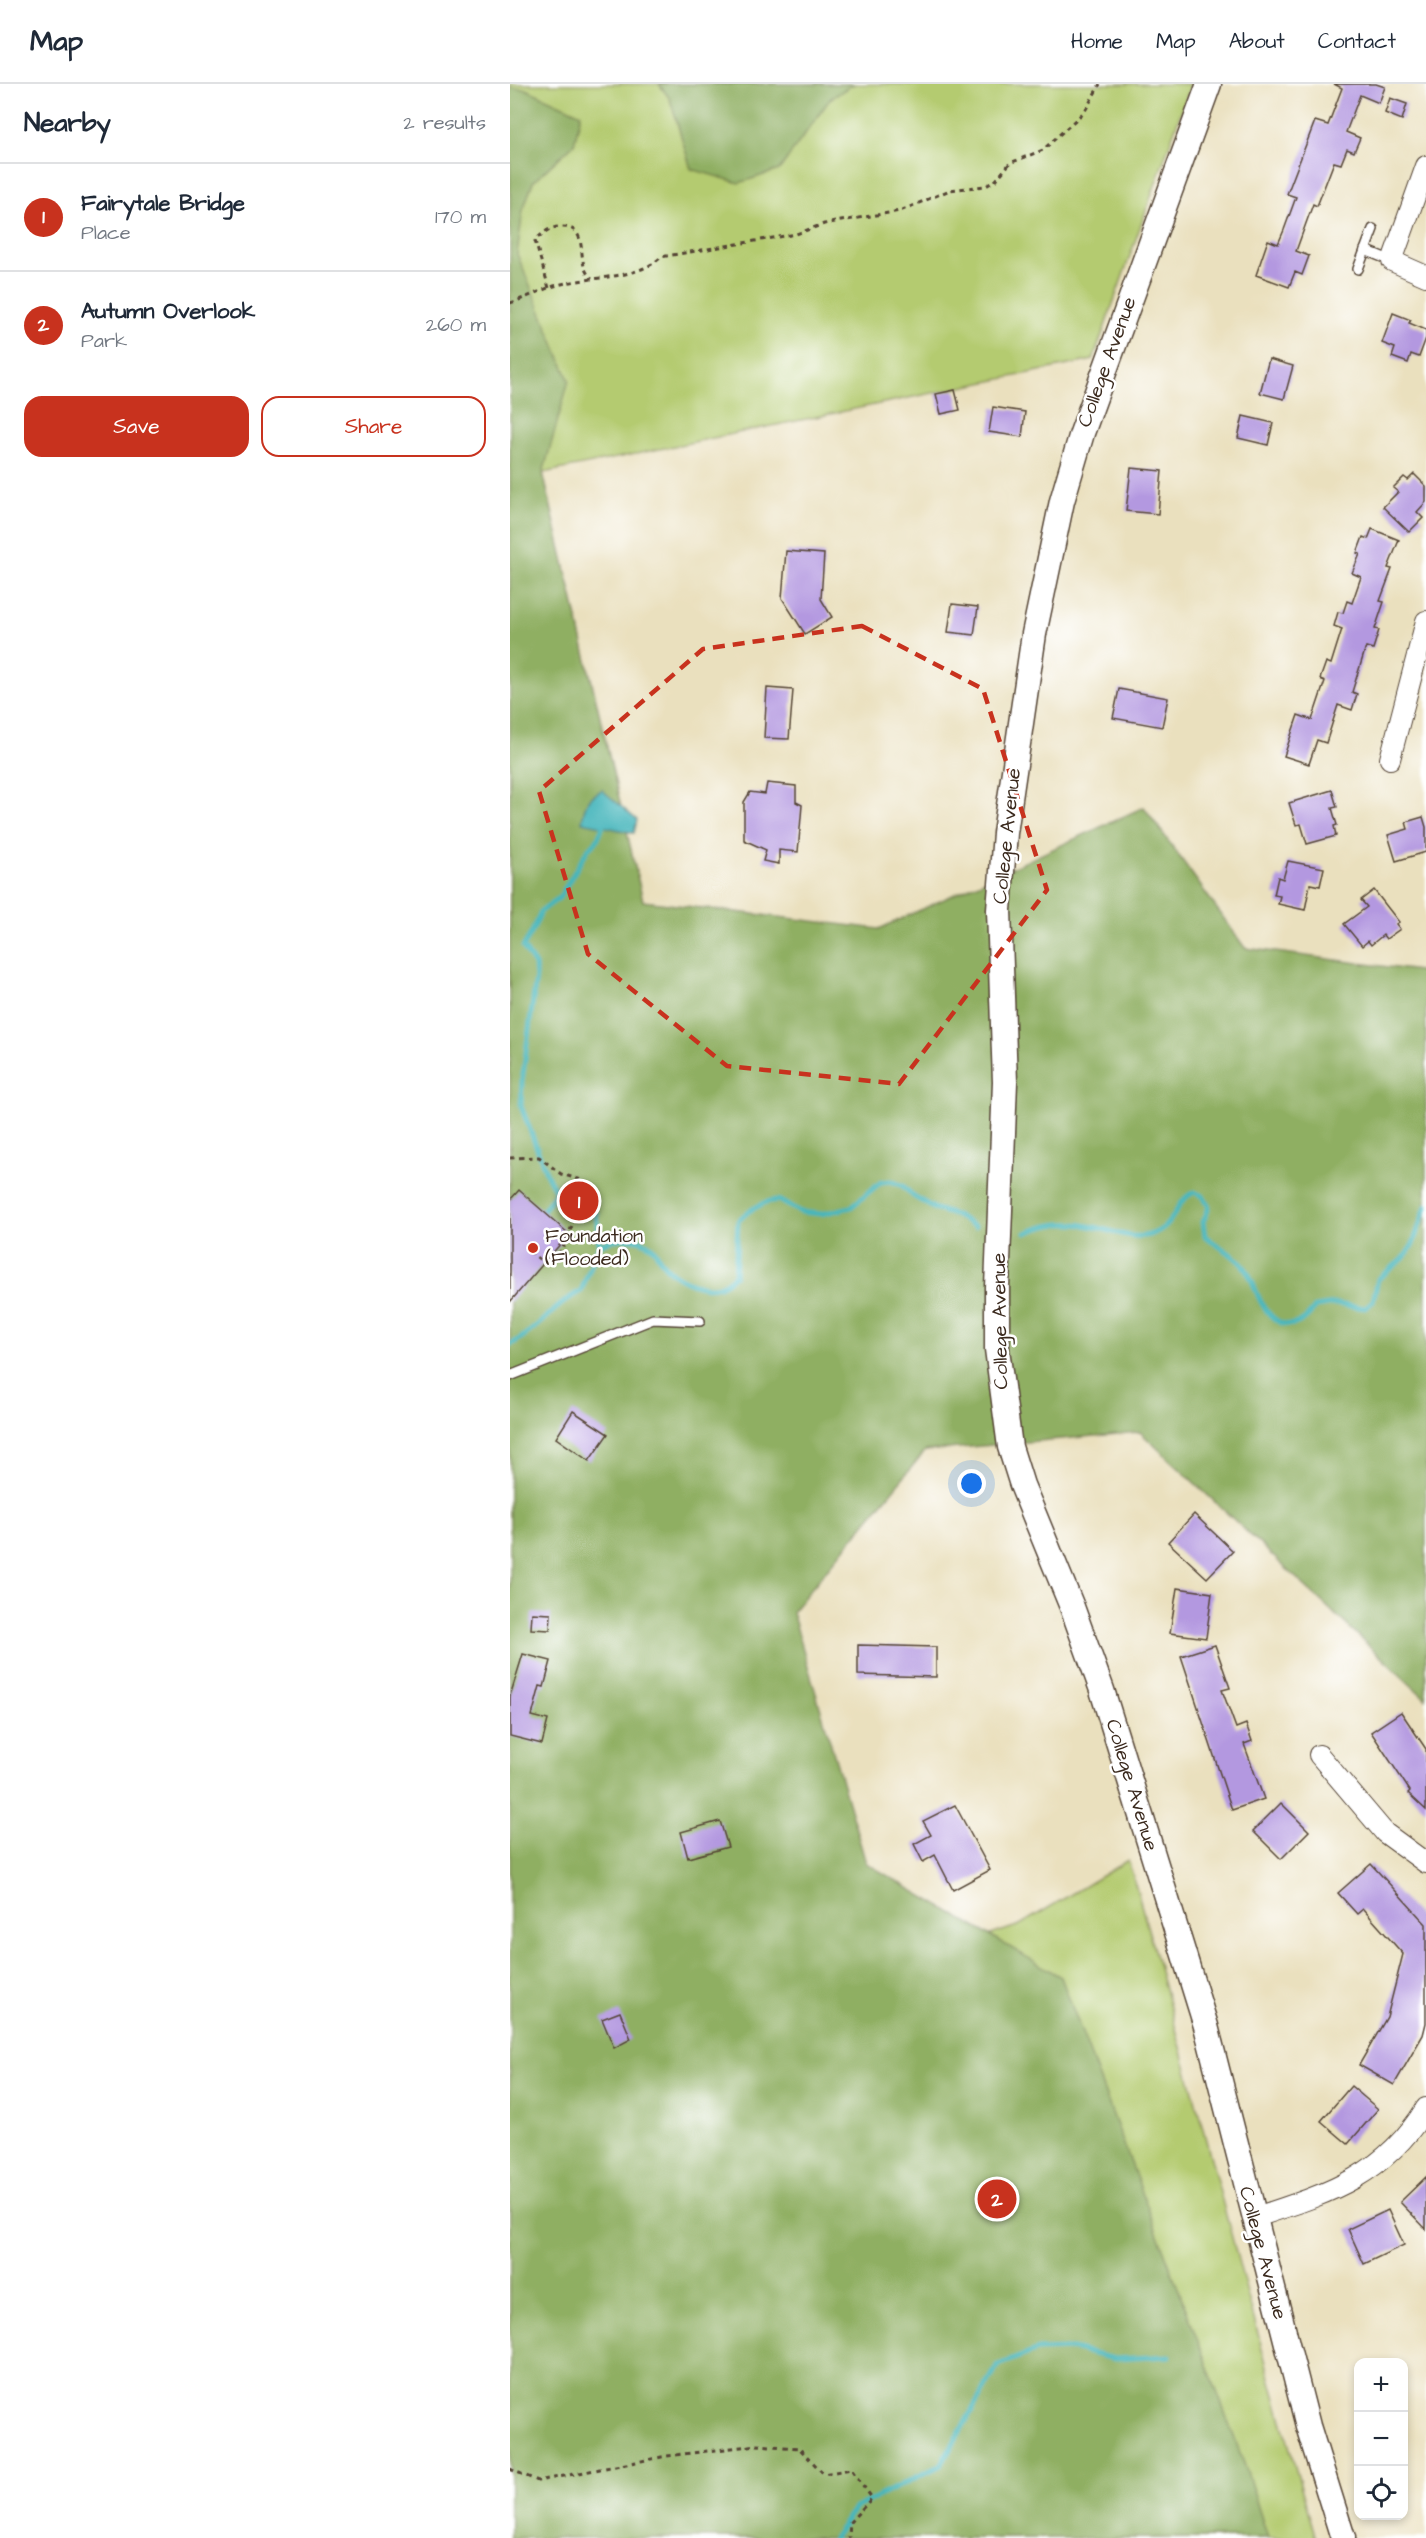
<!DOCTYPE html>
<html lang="en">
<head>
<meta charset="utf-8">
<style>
	:root { --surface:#fff; --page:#f2f2f3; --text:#1f2937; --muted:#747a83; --line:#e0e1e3; --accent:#c8321e }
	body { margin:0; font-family:"Architects Daughter",sans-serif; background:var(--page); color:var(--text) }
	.controls { position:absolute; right:18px; bottom:18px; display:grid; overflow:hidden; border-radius:12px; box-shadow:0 3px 9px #0003 }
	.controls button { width:54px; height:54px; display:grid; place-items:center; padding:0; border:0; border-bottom:2px solid var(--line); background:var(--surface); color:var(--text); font:30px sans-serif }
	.you { position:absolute; left:462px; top:1400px; width:21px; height:21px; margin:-15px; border:4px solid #fff; border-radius:50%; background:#1a73e8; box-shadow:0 0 0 9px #1a73e833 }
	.badge { display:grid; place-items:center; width:39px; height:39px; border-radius:50%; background:var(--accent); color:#fff; font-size:20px; font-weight:700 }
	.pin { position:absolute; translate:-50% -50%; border:3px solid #fff; box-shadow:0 2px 6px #0006 }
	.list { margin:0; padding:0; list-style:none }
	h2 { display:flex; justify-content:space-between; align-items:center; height:78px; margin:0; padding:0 24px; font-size:26px }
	h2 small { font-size:20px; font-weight:400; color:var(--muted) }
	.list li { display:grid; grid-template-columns:39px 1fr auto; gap:18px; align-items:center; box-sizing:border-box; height:108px; padding:0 24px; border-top:2px solid var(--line) }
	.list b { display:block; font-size:22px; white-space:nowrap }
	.list p { margin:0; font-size:20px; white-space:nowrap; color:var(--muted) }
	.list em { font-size:20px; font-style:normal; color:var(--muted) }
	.actions { display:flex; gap:12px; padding:18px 24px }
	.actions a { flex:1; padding:14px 0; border:2px solid var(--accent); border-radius:18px; text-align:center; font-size:21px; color:var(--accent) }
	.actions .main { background:var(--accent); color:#fff }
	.icon { flex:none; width:33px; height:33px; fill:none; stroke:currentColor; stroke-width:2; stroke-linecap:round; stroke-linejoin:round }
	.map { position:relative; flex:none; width:916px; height:2454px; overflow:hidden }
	header { display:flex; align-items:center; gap:36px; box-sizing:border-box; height:84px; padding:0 30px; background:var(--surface); border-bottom:2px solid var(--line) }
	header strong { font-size:28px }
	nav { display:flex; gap:33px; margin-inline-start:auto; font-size:21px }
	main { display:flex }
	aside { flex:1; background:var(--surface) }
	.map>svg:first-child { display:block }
	.green { fill:#b4cb70; stroke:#787a47; stroke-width:1.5 }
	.forest { fill:#8faf62; stroke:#656c40; stroke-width:1.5 }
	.water { fill:#46b6bc; stroke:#40706d; stroke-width:1.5 }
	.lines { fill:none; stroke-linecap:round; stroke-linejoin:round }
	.stream { stroke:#46b6bc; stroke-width:5 }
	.building { fill:#b398e0 }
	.service-casing { stroke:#554536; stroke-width:12 }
	.minor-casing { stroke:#554536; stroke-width:22 }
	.tertiary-casing { stroke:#554536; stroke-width:27 }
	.path { stroke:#554536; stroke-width:3; stroke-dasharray:4.5 4.5; stroke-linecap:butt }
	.service { stroke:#fff; stroke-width:9 }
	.minor { stroke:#fff; stroke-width:20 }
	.tertiary { stroke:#fff; stroke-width:24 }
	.marked { fill:none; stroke:#c8321e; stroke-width:4.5; stroke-dasharray:12 8; stroke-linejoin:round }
	.poi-dot { fill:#c8321e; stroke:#fff; stroke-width:2 }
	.labels { text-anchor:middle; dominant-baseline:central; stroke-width:5; stroke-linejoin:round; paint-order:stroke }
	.street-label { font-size:20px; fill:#3b2a1e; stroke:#fff }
	.poi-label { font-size:20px; fill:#3b2a1e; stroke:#fff; text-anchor:start }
</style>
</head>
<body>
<header>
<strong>Map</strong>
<nav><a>Home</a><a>Map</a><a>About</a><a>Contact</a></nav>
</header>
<main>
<aside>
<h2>Nearby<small>2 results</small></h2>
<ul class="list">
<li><span class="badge">1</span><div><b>Fairytale Bridge</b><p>Place</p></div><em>170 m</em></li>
<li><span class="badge">2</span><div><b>Autumn Overlook</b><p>Park</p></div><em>260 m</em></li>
</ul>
<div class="actions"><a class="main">Save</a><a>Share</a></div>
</aside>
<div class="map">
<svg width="916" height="2454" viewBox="0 0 916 2454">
	<rect width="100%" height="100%" fill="#fff"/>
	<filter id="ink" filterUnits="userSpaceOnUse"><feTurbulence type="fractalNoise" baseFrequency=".0167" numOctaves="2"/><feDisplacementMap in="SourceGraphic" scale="12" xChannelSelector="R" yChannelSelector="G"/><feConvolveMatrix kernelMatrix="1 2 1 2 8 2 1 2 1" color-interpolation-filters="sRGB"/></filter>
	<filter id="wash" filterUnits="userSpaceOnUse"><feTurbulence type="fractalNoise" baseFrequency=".008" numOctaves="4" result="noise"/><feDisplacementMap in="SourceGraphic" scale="24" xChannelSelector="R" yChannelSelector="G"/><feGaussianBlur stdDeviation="1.35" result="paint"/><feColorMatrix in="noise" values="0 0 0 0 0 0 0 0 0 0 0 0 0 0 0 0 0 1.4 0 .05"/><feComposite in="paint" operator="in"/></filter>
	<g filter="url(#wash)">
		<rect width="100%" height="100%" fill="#eae0be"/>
		<!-- green -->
		<g class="green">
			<path d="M0,0H681L583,276L33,389L133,818L0,1264Z"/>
			<path d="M618,1776C685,2000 738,2229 806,2454H0V2015L510,1841Z"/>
		</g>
		<!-- forest -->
		<g class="forest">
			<path d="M149,0H344L320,15L269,86L229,99L181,85L160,15Z"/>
			<path d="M0,4L16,5L71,30L64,60L23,98L13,126L7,170L59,296L33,389L133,817L369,845L634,723L735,864L916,888V1615L630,1348L415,1367L282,1528L356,1779L551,1893L735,2382L758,2454H0Z"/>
		</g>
		<!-- water -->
		<path class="water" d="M92,706L127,736L124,749L72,738C74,721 77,714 92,706Z"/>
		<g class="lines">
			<!-- stream -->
			<g class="stream">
				<path d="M30,1131L46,1108"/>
				<path d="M516,1149C539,1139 559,1137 584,1143C600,1146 622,1156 639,1151C668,1142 662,1119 684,1108L693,1112L699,1123L693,1138L695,1152C708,1163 725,1170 735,1184C743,1195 745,1207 751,1218C766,1245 787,1249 805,1223L825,1220L856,1224L863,1217L868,1195L894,1174L903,1160L916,1122"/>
				<path d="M89,1161L86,1129L65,1113L46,1108L37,1091L11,1022L12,998L26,893L25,881L13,863L22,848L31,827L49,814L78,765L86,758L93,742"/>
				<path d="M0,1261C27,1247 45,1220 71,1207L89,1161C104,1154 128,1151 142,1163C147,1168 150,1177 155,1182C165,1194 186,1203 201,1203C210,1204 218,1197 225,1191L228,1137L239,1127L256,1118L268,1116L291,1128L311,1130L341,1123L371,1098L381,1097L393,1102L403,1112L425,1125L448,1132L465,1143"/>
				<path d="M323,2454L345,2424L431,2381L488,2281L528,2266L562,2265L605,2275L660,2272"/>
			</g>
		</g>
		<g id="blocks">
			<!-- building -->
			<g class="building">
				<path d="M824,0H866L875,3L869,19L850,11L836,48L850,54L844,68L837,65L831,80L824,78L807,122L803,120L786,167L799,172L792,191L785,188L779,203L746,191L758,156L768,160L774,146L786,113L777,110L805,37L818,41L832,4Z"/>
				<path d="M880,14L897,20L892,36L875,29Z"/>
				<path d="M883,229L901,236L899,239L916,246V254L909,273L901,270L898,279L882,273L885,264L872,259Z"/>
				<path d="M759,275L783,282L774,315L750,309Z"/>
				<path d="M445,306L450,326L431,330L426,310Z"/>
				<path d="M483,323L515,328L512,353L479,348Z"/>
				<path d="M733,332L763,339L758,361L728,354Z"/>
				<path d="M621,384L652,387L648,430L616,427Z"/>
				<path d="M904,390L916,402V418L907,428L913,434L899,448L873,423L888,408L883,404L894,393L898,396Z"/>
				<path d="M862,445L889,456L878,484L882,485L870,517L874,518L865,545L869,546L863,565L856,563L842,608L847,610L842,626L828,621L816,659L807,656L799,680L774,672L788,631L802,636L815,597L810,595L816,578L821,580L832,545L824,542L828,528L833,529L837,517L842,519L851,493L842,489L850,470L847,469L853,453L858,455Z"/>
				<path d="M276,467L314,470L311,515L322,533L295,550L272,514Z"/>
				<path d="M442,520L468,523L464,551L438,548Z"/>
				<path d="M257,604L283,606L279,655L254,654Z"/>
				<path d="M609,605L658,614L652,643L603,634Z"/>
				<path d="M257,699L286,702V718L292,721L288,768L269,766V780L253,777L256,766L234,756V718L240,708L255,710Z"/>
				<path d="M822,706L827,723L822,724L827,741L824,742L826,752L797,760L791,740L786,741L779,719Z"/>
				<path d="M913,733L916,743V768L886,777L878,751L898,745L896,738Z"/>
				<path d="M778,777L814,784L810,802L800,800L795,826L768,820L770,812L764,811L768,793L773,795Z"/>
				<path d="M864,806L889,838L886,840L890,845L876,855L873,851L861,861L858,857L852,862L834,840L857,823L851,816Z"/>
				<path d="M9,1106L59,1150L0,1218V1116Z"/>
				<path d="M63,1327L98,1350L79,1377L46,1354Z"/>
				<path d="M684,1430L723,1467L697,1494L658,1458Z"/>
				<path d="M667,1504L702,1509L696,1554L660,1549Z"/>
				<path d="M22,1529L41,1530L40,1546L21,1545Z"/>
				<path d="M348,1561L426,1563V1593L348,1591Z"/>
				<path d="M705,1561L720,1604L712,1606L726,1644L736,1640L742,1657L734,1660L754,1715L722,1726L671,1572Z"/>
				<path d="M13,1570L41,1577L34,1603L30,1602L22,1632L38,1636L32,1660L0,1652V1612Z"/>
				<path d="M891,1628L916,1665V1726L898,1709L900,1707L861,1648Z"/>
				<path d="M771,1719L799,1747L771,1775L743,1747Z"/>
				<path d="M445,1721L480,1786L443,1806L425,1771L413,1778L404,1760L421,1751L413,1737Z"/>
				<path d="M210,1737L218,1763L178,1774L171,1748Z"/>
				<path d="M861,1780L916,1840V1939L913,1951L884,2001L849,1981L877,1933L893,1870L853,1825L847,1830L828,1809Z"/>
				<path d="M110,1928L121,1955L104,1964L92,1935Z"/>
				<path d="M841,2002L868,2025L838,2060L811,2037Z"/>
				<path d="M916,2093V2145L890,2118Z"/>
				<path d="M878,2126L894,2161L854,2180L838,2145Z"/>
			</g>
		</g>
	</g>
	<g filter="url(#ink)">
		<use href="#blocks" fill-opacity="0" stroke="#554536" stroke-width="1.5"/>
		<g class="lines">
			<!-- service casing -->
			<g class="service-casing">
				<g id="service">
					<path d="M855,166L882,177"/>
					<path d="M848,185L863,145"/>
					<path d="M0,1292L143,1235L190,1237"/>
				</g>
			</g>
			<!-- minor casing -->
			<g class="minor-casing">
				<g id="minor">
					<path d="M916,82L882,177L916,192"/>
					<path d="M880,675L916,537"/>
					<path d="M809,1671L875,1749L916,1779"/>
					<path d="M743,2134C816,2110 873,2094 916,2024"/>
				</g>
			</g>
			<!-- tertiary casing -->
			<g class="tertiary-casing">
				<path id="tertiary" d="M699,0L572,349L552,417L524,550L495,749L489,826L495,998L487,1203V1265L500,1363L512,1401L562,1523L592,1606L696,1942L798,2342L833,2454"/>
			</g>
			<!-- path -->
			<g class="path">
				<path d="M39,204L25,157C32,149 40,143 50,143C83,141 63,181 82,194"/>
				<path d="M0,219C17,214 32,205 48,201C80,192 128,196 151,173L286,150L314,140L390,127L440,106L476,102L486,96L500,79L533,66L575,27L590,0"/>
				<path d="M0,1074L29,1073L51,1090L72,1096C74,1111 56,1167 43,1176C41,1178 37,1178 34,1179L21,1168"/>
				<path d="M0,2385L28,2397L157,2372L247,2361L289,2364L314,2390L341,2385L362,2414L340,2438L339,2454"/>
			</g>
			<!-- service -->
			<use href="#service" class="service"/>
			<!-- minor -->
			<use href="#minor" class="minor"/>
			<!-- tertiary -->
			<use href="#tertiary" class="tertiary"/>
		</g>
	</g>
	<!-- marked area -->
	<path class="marked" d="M352,542L473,605L537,806L389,1000L217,982L78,870L29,707L193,565Z"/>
	<!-- markers -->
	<circle class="poi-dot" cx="23" cy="1164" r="6"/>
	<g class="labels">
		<!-- street labels -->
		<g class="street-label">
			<text transform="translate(597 278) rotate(-70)">College Avenue</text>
			<text transform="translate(497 752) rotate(-84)">College Avenue</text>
			<text transform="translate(490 1237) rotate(-91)">College Avenue</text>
			<text transform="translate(622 1701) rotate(73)">College Avenue</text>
			<text transform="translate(753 2169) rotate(75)">College Avenue</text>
		</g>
		<!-- poi labels -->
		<g class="poi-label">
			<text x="35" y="1152">Foundation<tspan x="35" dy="23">(Flooded)</tspan></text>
		</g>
	</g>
</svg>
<div class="controls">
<button>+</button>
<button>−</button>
<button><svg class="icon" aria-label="locate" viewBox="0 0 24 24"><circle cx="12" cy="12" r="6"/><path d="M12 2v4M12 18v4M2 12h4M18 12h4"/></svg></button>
</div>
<div class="you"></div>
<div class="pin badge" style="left:69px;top:1117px">1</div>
<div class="pin badge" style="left:487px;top:2115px">2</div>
</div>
</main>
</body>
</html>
